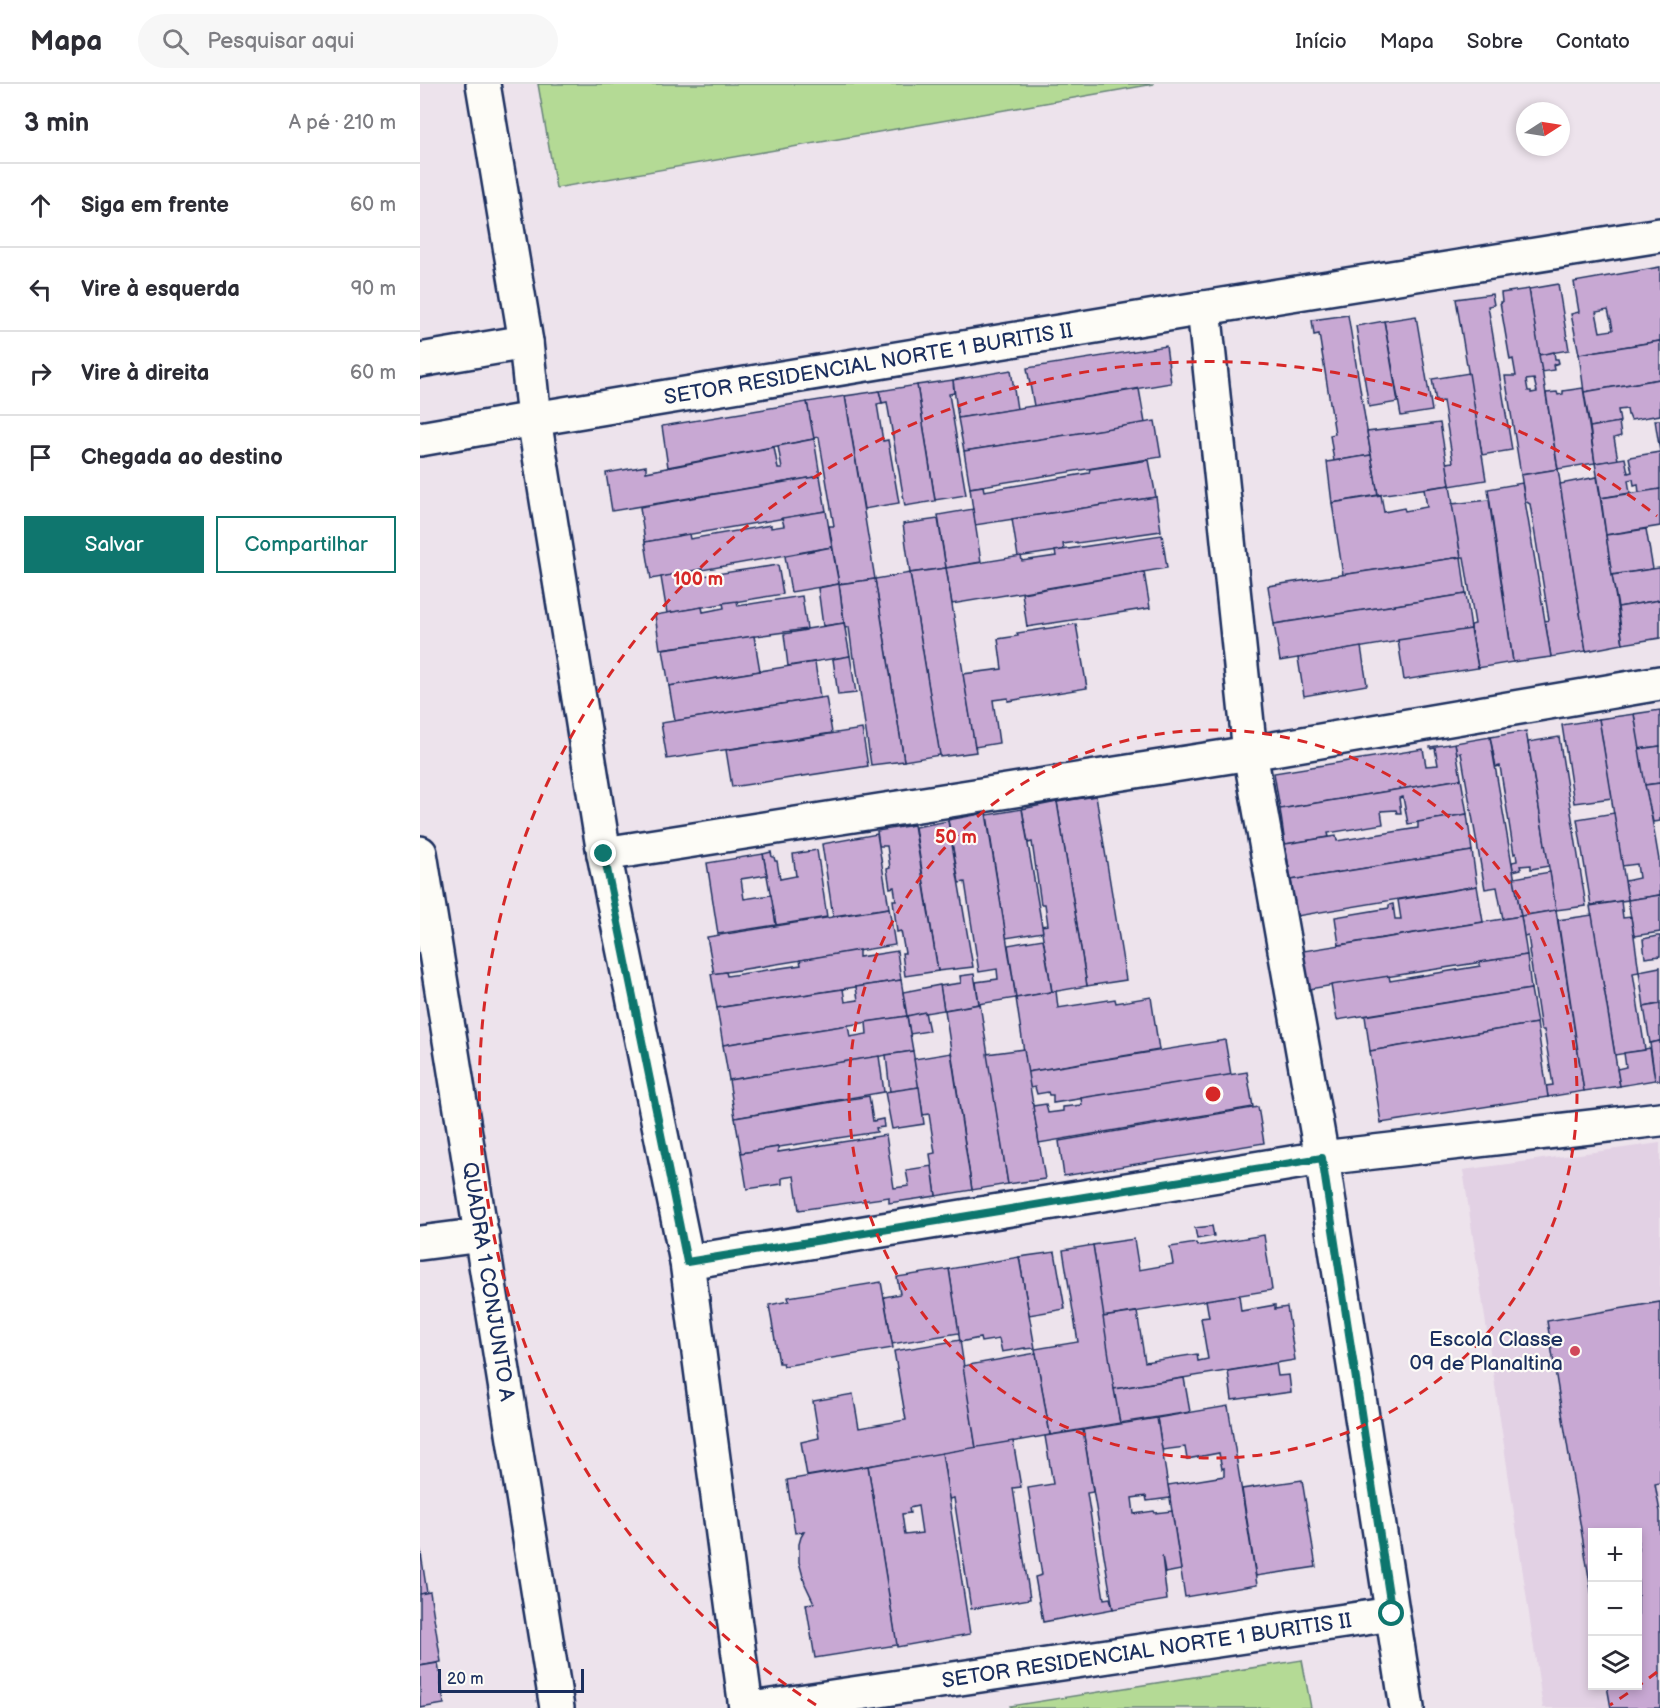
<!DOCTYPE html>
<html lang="pt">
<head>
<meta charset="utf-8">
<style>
	:root { --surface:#fff; --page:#f7f7f7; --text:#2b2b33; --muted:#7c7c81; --line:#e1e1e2; --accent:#0f766e }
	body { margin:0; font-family:"Balsamiq Sans",sans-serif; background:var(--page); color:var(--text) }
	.controls { position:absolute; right:18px; bottom:18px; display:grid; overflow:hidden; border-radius:0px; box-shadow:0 3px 9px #0003 }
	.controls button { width:54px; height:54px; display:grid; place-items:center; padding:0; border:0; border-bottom:2px solid var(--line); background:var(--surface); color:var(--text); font:30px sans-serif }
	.compass { position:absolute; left:1096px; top:18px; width:54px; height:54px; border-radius:50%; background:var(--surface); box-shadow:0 3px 9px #0003; rotate:78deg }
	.scale { position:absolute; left:18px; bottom:15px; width:146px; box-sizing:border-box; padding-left:6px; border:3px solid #1b2f5e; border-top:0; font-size:16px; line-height:21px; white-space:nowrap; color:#1b2f5e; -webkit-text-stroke:4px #fdfcf7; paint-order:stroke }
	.stop { position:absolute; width:18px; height:18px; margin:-14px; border:4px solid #0f766e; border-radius:50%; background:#fff }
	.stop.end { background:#0f766e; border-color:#fff; box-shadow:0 2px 6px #0008 }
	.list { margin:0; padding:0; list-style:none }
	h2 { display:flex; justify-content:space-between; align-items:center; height:78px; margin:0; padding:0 24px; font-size:26px }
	h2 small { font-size:20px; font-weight:400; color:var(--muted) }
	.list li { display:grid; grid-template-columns:39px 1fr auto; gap:18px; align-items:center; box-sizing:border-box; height:84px; padding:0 24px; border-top:2px solid var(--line) }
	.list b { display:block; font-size:22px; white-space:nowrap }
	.list em { font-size:20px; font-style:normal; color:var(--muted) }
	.actions { display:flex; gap:12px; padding:18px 24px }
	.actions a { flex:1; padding:14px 0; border:2px solid var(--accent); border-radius:0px; text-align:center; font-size:21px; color:var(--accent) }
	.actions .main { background:var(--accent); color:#fff }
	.icon { flex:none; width:33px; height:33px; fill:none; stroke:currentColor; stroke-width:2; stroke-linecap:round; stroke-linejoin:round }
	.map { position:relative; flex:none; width:1240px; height:1624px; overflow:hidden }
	header { display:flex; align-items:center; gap:36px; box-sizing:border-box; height:84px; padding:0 30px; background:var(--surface); border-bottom:2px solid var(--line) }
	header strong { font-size:28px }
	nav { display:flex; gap:33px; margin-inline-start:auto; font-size:21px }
	.search { width:420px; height:54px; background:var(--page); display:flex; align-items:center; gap:15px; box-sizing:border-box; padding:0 21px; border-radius:33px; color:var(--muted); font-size:22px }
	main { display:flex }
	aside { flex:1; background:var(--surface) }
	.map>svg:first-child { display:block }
	.built { fill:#e2d1e4; fill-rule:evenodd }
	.green { fill:#b4da95; stroke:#68847a; stroke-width:1.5 }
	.building { fill:#c8a8d3; stroke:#1b2f5e; stroke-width:1.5; fill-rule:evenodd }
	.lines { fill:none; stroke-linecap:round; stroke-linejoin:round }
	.street-casing { stroke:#1b2f5e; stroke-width:38 }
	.secondary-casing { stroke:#1b2f5e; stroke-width:38 }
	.street { stroke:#fdfcf7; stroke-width:33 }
	.secondary { stroke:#fdfcf7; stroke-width:33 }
	.route { stroke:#0f766e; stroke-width:8 }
	.ring { fill:none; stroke:#d62828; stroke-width:3; stroke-dasharray:10 8 }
	.poi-dot { fill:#d1495b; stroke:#fdfcf7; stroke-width:2 }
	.labels { text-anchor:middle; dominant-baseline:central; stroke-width:4.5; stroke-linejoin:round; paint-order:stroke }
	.street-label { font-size:21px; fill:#1b2f5e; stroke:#fdfcf7 }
	.poi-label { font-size:21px; fill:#1b2f5e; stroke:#fdfcf7; text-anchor:end }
	.centre { fill:#d62828; stroke:#fdfcf7; stroke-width:3 }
	.ring-label { font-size:18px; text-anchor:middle; font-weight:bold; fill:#d62828; stroke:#fdfcf7; stroke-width:4.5; stroke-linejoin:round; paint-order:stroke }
</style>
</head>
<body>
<header>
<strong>Mapa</strong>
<div class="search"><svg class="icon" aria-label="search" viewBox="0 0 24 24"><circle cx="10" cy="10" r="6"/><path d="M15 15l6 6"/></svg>Pesquisar aqui</div>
<nav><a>Início</a><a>Mapa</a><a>Sobre</a><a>Contato</a></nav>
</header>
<main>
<aside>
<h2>3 min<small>A pé · 210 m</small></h2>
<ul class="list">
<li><svg class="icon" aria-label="ahead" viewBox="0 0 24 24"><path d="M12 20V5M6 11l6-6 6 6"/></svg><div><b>Siga em frente</b></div><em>60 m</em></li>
<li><svg class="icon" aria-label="left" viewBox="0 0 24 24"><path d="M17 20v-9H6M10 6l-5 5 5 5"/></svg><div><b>Vire à esquerda</b></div><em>90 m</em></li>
<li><svg class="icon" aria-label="right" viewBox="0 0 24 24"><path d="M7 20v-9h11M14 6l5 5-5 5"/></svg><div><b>Vire à direita</b></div><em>60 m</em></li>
<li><svg class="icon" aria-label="arrive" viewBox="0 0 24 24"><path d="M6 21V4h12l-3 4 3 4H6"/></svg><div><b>Chegada ao destino</b></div></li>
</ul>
<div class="actions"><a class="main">Salvar</a><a>Compartilhar</a></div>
</aside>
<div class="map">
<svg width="1240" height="1624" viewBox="0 0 1240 1624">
	<rect width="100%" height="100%" fill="#ede3ec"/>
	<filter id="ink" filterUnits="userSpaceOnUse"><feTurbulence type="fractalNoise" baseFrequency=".0167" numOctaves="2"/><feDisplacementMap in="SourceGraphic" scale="12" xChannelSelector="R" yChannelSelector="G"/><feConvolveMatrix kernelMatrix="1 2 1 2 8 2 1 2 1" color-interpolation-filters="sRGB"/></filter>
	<g filter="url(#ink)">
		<!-- built -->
		<path class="built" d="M1240,1059V1624H1123L1043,1086ZM1172,1448H1218V1602H1172Z"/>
		<!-- green -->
		<g class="green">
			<path d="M118,0H734L136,104Z"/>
			<path d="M882,1576L891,1624H591L590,1622Z"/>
		</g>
		<!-- building -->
		<g class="building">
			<path d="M1240,183V257L1159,270L1151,230L1159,228L1154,198ZM1188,226L1190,234L1191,235L1193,246L1180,248L1176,228Z"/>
			<path d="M1138,200L1149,266L1119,271L1109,205Z"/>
			<path d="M1109,205L1138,385L1101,391L1085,292H1096L1093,275L1090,276L1080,218H1082L1081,209ZM1114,295L1117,308L1111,309V307H1108L1106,296Z"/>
			<path d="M1072,210L1074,221L1068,222L1092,366L1062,371L1036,215Z"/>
			<path d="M928,231L951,371L914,377L910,351L915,350L899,250L894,251L892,236Z"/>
			<path d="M996,232L1012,327L981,332L964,237Z"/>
			<path d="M964,237L978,318L949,323L936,242Z"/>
			<path d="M1240,257V295L1164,308L1159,270Z"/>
			<path d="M746,262L751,299L614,322L607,284Z"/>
			<path d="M1134,268L1135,275H1138L1139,279L1133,281L1134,286L1122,288L1119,271Z"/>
			<path d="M591,286L597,325L538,334L533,296Z"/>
			<path d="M1049,289L1066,396L1030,402L1026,379L1033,378L1023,317L1016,318L1012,295Z"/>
			<path d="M1240,295V331L1211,336L1209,331H1208L1207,325L1198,326L1200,338L1170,343L1164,308Z"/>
			<path d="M533,296L534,309L529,310L546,411L515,416L497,301Z"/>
			<path d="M497,301L515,417L485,422L467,318L462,319L459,307Z"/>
			<path d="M1163,304L1175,379L1138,385L1126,309L1137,308L1138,311L1143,310V307Z"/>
			<path d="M719,305L725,339L544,367L538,334Z"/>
			<path d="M459,307L462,319L457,320L463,357L468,356L479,419L444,425L425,312Z"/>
			<path d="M425,312L455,495L419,500L409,442H414L399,353L393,354L387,318Z"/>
			<path d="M387,318L394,355L248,383L242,342Z"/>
			<path d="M1235,336H1240V368Z"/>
			<path d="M735,337L741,373L550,404L544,367Z"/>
			<path d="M1199,338L1201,352L1194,354L1198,376L1175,379L1170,343Z"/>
			<path d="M1020,339L1030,401L958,411L947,348Z"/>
			<path d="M394,355L400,392L192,427L186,389L226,382V388L354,363L358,385H362L358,362Z"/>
			<path d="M1240,368V405L1219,409L1218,400L1214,401L1213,395L1208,396L1210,409L1181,414L1175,379L1205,374L1208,389L1212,388L1209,373Z"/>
			<path d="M951,371L958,411L912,419L907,378Z"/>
			<path d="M729,376L736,413L555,441L550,404L563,402L564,407L669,389L670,385Z"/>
			<path d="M1138,385L1166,567L1131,573L1125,537L1129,536L1110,420L1105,417L1101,391Z"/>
			<path d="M400,392L406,427L225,458L220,423Z"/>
			<path d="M1177,393L1203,560L1166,567L1140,400Z"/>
			<path d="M1102,399L1131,573L1093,578L1068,405Z"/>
			<path d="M1030,401L1041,473L923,491L912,419L961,411L964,428L984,424L985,427L1007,423L1004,405Z"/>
			<path d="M1240,405V442L1186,451L1181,414Z"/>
			<path d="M736,413L741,447L657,459V458L643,460L644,466L598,473L592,435Z"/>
			<path d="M1069,416L1093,578L1058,584L1051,545V541L1055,540L1044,473H1041L1032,420Z"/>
			<path d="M553,425L561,478L526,484L518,431Z"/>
			<path d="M406,427L412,463L231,495L225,458L269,450L270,455L351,441V444L364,442L362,434Z"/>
			<path d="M518,435L526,484L490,489L483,440Z"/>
			<path d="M1226,445L1233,485L1192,491L1186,451Z"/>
			<path d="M742,451L747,484L532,520L526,484L601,472L602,477L636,472L635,467Z"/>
			<path d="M412,463L419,500L371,508L365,472Z"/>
			<path d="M1041,473L1046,510L854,540L848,502Z"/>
			<path d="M358,481L363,510L247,529L241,493L282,485L283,492Z"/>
			<path d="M526,484L556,668L520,673L490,489Z"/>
			<path d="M1239,484H1240V516L1198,523L1192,491Z"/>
			<path d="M724,488L730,524L607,543L602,509Z"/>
			<path d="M490,489L520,671L484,677L455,495Z"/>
			<path d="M455,495L484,677L451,681L435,574H433L429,543L425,544L419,500Z"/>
			<path d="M419,500L424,539L403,542L398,504Z"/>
			<path d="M1046,510L1051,545L860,577L854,540Z"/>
			<path d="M382,512L387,545L240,565L235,531L282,523L283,528L304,524L303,519L317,517L318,522Z"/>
			<path d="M1240,516V554L1203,560L1198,523Z"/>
			<path d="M424,539L430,572L368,582L364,550L386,546L387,545Z"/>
			<path d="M656,540L667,604L588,617V614L573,616L579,659L555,663L543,590L582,585L578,555L598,552L597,549Z"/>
			<path d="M1051,545L1058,584L984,596L978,556Z"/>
			<path d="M334,552L340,587L249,602L243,565Z"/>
			<path d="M941,563L947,601L884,612L878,574Z"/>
			<path d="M430,572L436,609L418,611L413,575Z"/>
			<path d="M395,578L400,614L255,637L249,602Z"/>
			<path d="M406,613L412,649L247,675L241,639Z"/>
			<path d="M1240,626V662L1219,665L1214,630Z"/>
			<path d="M1214,630L1239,776L1240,811L1208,816L1205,797L1219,794L1217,780L1202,782L1179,635Z"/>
			<path d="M1179,635L1192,714L1154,719L1142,641Z"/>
			<path d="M442,645L448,682L312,703L306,666Z"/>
			<path d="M1106,647L1129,782L1111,785V781L1100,782L1101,785L1093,787L1092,778L1097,777L1096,769L1094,770L1080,682L1076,683L1070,653Z"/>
			<path d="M1070,653L1101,832L1083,835L1077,803L1065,805L1041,669L1037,670L1035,659Z"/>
			<path d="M1139,653L1166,822L1136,826L1108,658Z"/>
			<path d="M1035,659L1041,695L860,725L854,689L1003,665L1006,682L1018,681L1015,664L1011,665L1010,663Z"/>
			<path d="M1240,662V699L1225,701L1219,665Z"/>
			<path d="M1041,695L1047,730L988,740L983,713L979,714L981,729H977L976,726L961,727L963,740L908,749L909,753L865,760L860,725Z"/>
			<path d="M1240,699V737L1233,738L1225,701Z"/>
			<path d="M676,712L706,896L667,902L637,718Z"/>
			<path d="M637,718L667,902L632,908L621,842L628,841L625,820H621L612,758L608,759L602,725Z"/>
			<path d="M602,725L623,848L586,854L567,731Z"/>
			<path d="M566,729L596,914L559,920L556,898L578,895L577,885L559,888L545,798L539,799L528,736Z"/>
			<path d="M1194,729L1208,816L1171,821L1157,735Z"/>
			<path d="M1047,730L1052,767L871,796L865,760L916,752L917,757L998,744V738Z"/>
			<path d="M528,737L553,883L518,887L495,743Z"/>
			<path d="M494,741L518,887L485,892L482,869H485L481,847L477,848L473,816H476L474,803L470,804L467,785L470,784L467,762H459L457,747Z"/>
			<path d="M457,750L469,824L413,832L402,760Z"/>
			<path d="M397,766L407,833L356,841L343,770L351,768L352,773H354L355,777H357L360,795L376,792L373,770Z"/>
			<path d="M1052,767L1057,802L877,832L871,796Z"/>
			<path d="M343,770L347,791L321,795L324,815L351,811L356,841L298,850L287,779Z"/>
			<path d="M1130,788L1136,826L1101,832L1094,794Z"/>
			<path d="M1057,802L1063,838L919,861L915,833L969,824V821L973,820L975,835H981L978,816Z"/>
			<path d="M1240,811V848L1214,852L1208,816Z"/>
			<path d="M1201,817L1203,834L1211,833L1214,852L1219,888L1213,889L1225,966L1195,971L1170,822Z"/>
			<path d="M469,824L475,861L294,890L287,853Z"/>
			<path d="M1136,826L1164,1007L1128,1013L1126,1002L1133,1001L1124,946H1121L1109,866L1110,865L1108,852L1104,853L1101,832Z"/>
			<path d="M1172,831L1200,1002L1164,1007L1138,836Z"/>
			<path d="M1101,832L1107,871L889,905L883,867Z"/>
			<path d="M1237,852H1240V872L1225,874L1223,855Z"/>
			<path d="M623,855L632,908L596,914L588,861Z"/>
			<path d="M439,866V873L477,867L481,896L297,924L291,890L306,888L307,892L381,881L380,876Z"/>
			<path d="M1107,871L1111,905L917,936L911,901L969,892L970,897L1060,882V878Z"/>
			<path d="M1240,883V920L1224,923L1219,887Z"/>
			<path d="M554,890L559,920L524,926L520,902L541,899L540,892Z"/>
			<path d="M481,896L487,932L303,961L297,924L423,905L425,918L438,916L436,903Z"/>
			<path d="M520,901L524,926L487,932L483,908Z"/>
			<path d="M1111,905L1117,939L950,967L945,932Z"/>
			<path d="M636,907L638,924L695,915L696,919L731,913L739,966L607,988L596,914Z"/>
			<path d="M560,920L588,1100L552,1106L525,926Z"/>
			<path d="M1240,920V957L1230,959L1224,923Z"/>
			<path d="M505,928L509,947L490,950L487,932Z"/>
			<path d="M487,932L493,967L309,996L303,961L428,941L430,953L447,950L446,938Z"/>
			<path d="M1117,939L1128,1013L961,1039L950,967Z"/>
			<path d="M805,956L811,991L633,1019V1011H629L628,1008L617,1010L615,1003L610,1004L607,988Z"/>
			<path d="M1240,957V996H1235L1230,959Z"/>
			<path d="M1230,964L1235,996L1200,1002L1197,985L1206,983L1204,969L1225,966V965Z"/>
			<path d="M604,965L625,1095L588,1100L567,970Z"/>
			<path d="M493,967L499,1003L470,1008L466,971Z"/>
			<path d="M531,969L552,1106L516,1112L510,1070L515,1069L509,1030L503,1031L494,975Z"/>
			<path d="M459,972L464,1008L315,1034L309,996Z"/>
			<path d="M827,988L833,1023L619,1059L613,1022L626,1020L628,1029L643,1027V1023L662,1021L661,1014Z"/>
			<path d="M499,1003L504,1040L472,1045L465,1008Z"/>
			<path d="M449,1012L453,1037L463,1035L464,1043L456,1044L457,1048L321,1069L315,1034Z"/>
			<path d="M838,1023L844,1059L644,1092L639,1057Z"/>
			<path d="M466,1051L474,1104L489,1102L486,1086L512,1082L516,1112L469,1119V1113L379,1126L374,1092L362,1094V1100L327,1105L321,1069L358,1063V1068Z"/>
			<path d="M792,1142L794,1152L777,1155L775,1144Z"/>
			<path d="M844,1151L852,1206L683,1233L673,1161L714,1155L719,1186L753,1180L750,1163L776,1159L777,1162Z"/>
			<path d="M673,1161L700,1339L630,1351L615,1265L658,1258L643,1166Z"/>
			<path d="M635,1168L645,1225L609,1231L599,1173Z"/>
			<path d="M599,1173L615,1264L605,1265V1264L582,1268L579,1255L561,1258L560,1254L540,1258L529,1185Z"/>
			<path d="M529,1185L539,1249L472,1260L464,1213L480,1210L477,1193Z"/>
			<path d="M461,1198L473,1264L364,1282L363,1279H359L349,1221L369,1217L368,1213Z"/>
			<path d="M819,1211L821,1227L855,1221V1225L867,1223L875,1276L694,1305L683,1233L717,1228L725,1278L777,1270L778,1277L788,1275L781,1234L789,1233L786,1216Z"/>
			<path d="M1240,1218V1399L1235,1400L1240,1428V1624H1191L1187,1602H1218V1448H1172V1512L1127,1237Z"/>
			<path d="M540,1256L556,1364L387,1392L381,1358L399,1354L393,1317L433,1310L439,1344L486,1336L474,1267Z"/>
			<path d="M616,1269L630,1351L556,1364L543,1282Z"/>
			<path d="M856,1279L858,1292L869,1291L871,1308L812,1316L808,1287Z"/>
			<path d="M764,1294L770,1328L700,1339L694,1305Z"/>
			<path d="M808,1322L837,1501L765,1513L748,1401L804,1392V1384L802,1385L799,1369L767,1375L765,1363L742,1366L737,1334Z"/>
			<path d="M737,1334L750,1414L727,1417L726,1412L712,1414L714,1430L734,1427L735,1429L752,1427L761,1486L745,1489L742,1472L747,1516L693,1525L663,1346Z"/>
			<path d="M663,1346L673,1408L667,1409L684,1515L690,1514L693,1525L623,1538L615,1493L622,1491L608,1404L633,1400L625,1352Z"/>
			<path d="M593,1357L601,1403L593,1404L610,1515L551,1525L534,1414L529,1415L522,1369Z"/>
			<path d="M522,1369L550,1550L477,1563L448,1382ZM498,1422L502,1449L485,1451L482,1430L490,1429L489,1424Z"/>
			<path d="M448,1382L477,1561L395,1574L386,1520L394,1519L385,1500L379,1478V1460L381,1453L384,1448L375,1449L367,1396Z"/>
			<path d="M882,1396L896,1483L836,1492L822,1405Z"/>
			<path d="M0,1463L7,1509L0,1510Z"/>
			<path d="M10,1508L21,1578L0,1582V1510Z"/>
			<path d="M18,1579L24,1620L0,1624V1582Z"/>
		</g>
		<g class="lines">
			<!-- street casing -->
			<g class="street-casing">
				<g id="street">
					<path d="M784,224L830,669L902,1074L987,1624"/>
					<path id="s1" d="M114,335L784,224L1240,151"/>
					<path d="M184,770L830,669L1240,599"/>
					<path d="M0,1159L62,1151"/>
					<path d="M267,1178L902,1074L1240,1035"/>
					<path id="s2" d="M338,1624L972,1530"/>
				</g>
			</g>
			<!-- secondary casing -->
			<g class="secondary-casing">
				<g id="secondary">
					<path d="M63,0L106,258L114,335L184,770L267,1178L326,1624"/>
					<path d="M0,276L106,258"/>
					<path d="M0,355L114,335"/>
					<path id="s3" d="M0,769L137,1624"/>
				</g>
			</g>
			<!-- street -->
			<use href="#street" class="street"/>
			<!-- secondary -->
			<use href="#secondary" class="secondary"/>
		</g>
	</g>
	<g class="lines" filter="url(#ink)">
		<!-- route -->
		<path class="route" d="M184,770L267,1178L902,1074L972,1530"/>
	</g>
	<!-- distance rings -->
	<g class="ring">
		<circle cx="793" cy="1010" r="364"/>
		<path d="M1237 1588A729 729 0 0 1 1190 1621M396 1621A729 729 0 1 1 1237 432"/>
	</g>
	<!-- markers -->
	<circle class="poi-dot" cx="1155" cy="1267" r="6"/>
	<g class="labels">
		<!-- street labels -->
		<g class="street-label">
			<text stroke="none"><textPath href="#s1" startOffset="339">SETOR RESIDENCIAL NORTE 1 BURITIS II</textPath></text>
			<text stroke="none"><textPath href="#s3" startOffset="434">QUADRA 1 CONJUNTO A</textPath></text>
			<text stroke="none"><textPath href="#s2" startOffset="393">SETOR RESIDENCIAL NORTE 1 BURITIS II</textPath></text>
		</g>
		<!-- poi labels -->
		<g class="poi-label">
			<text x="1143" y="1255">Escola Classe<tspan x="1143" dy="24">09 de Planaltina</tspan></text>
		</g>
	</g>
	<circle cx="793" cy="1010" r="9" class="centre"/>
	<g class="ring-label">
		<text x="278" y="501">100 m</text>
		<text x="536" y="759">50 m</text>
	</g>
</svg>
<div class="controls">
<button>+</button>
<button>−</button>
<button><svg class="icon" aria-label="layers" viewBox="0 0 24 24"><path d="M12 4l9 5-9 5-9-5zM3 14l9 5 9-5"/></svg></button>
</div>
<svg class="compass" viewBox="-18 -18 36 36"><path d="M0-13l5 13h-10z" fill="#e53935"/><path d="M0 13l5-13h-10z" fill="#7c7c81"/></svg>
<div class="scale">20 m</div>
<div class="stop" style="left:972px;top:1530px"></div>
<div class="stop end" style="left:184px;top:770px"></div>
</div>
</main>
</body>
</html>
